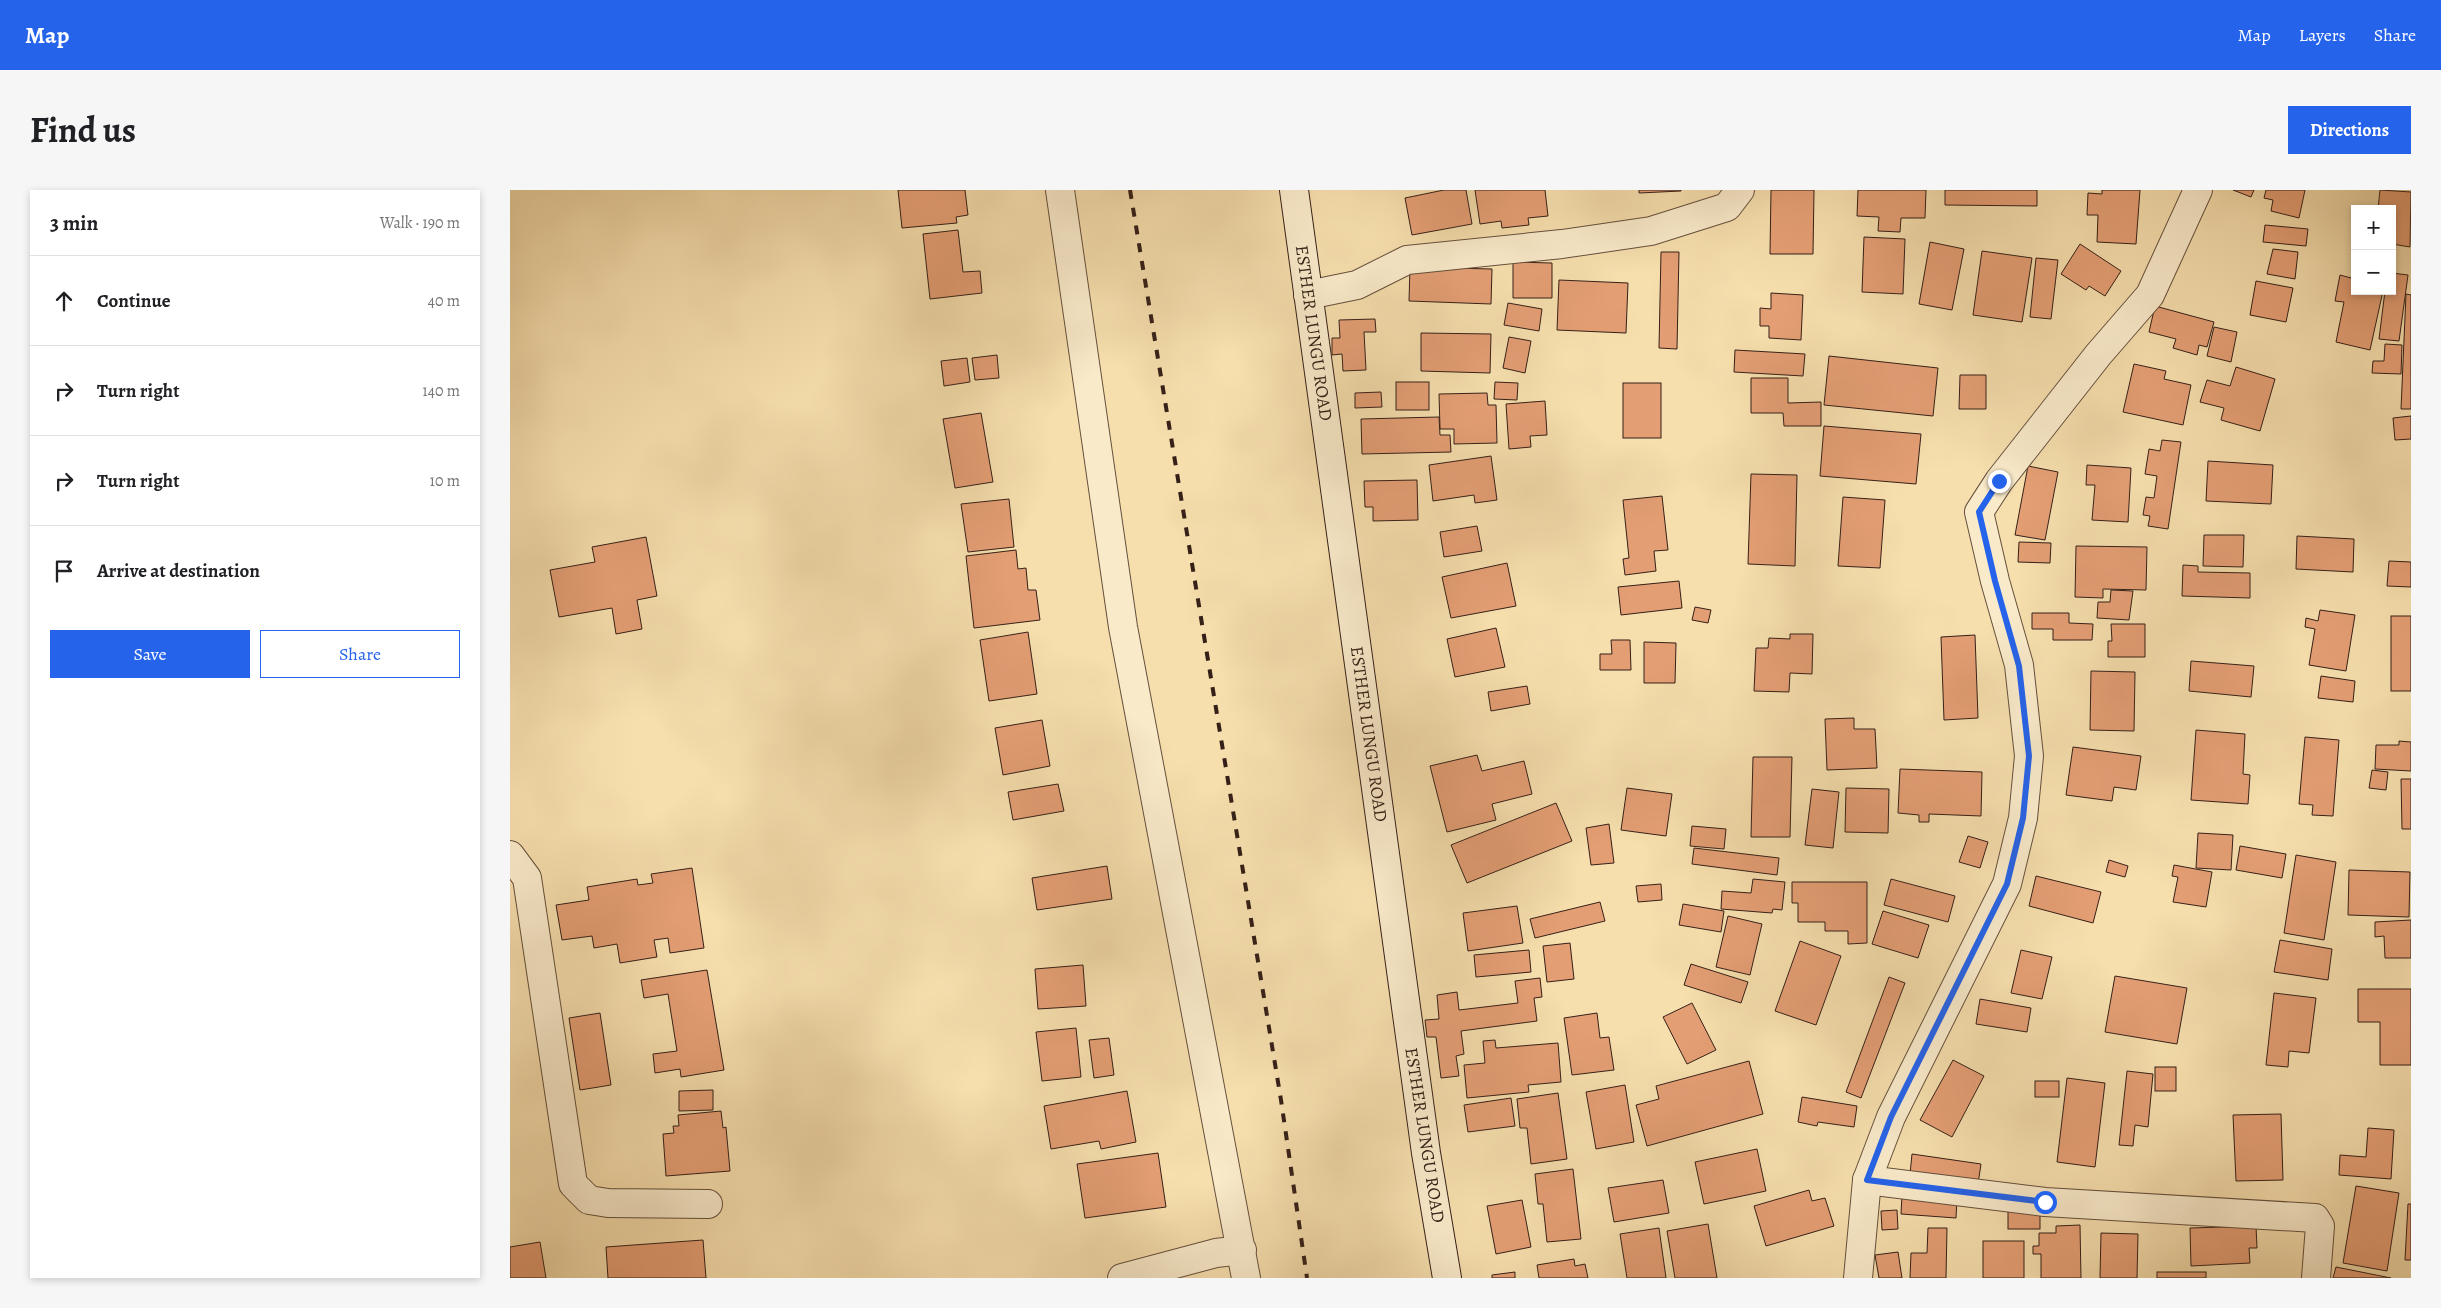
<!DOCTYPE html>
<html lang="en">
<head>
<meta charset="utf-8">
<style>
	:root { --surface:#fff; --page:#f6f6f6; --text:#202124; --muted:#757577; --line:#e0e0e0; --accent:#2563eb }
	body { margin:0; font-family:Alegreya,serif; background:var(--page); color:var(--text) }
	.controls { position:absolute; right:15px; top:15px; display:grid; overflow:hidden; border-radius:0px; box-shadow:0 2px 8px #0003 }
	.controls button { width:45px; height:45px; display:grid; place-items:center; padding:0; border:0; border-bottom:1px solid var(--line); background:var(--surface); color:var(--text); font:25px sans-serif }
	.stop { position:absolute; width:15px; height:15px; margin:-11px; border:4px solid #2563eb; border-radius:50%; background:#fff }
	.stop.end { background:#2563eb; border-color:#fff; box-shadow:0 1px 5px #0008 }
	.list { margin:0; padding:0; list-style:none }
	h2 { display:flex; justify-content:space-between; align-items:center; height:65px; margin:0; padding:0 20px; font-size:21px }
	h2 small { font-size:16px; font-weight:400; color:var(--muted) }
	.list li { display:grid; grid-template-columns:32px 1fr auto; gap:15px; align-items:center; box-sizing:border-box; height:90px; padding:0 20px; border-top:1px solid var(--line) }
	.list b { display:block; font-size:19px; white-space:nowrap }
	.list em { font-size:16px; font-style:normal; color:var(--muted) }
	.actions { display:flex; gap:10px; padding:15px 20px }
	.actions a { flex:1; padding:11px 0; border:1px solid var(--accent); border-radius:0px; text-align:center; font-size:18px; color:var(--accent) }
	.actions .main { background:var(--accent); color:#fff }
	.icon { flex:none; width:28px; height:28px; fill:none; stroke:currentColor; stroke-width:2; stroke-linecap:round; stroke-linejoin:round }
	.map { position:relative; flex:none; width:1901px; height:1088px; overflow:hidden; border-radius:0px }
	header { display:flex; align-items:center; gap:30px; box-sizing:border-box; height:70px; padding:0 25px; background:var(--accent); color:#fff }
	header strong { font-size:24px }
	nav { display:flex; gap:28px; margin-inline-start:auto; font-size:18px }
	.intro { display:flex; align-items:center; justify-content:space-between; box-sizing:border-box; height:120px; padding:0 30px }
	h1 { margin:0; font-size:35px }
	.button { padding:12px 22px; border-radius:0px; background:var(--accent); color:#fff; font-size:18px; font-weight:700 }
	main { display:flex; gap:30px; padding:0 30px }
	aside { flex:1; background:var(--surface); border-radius:0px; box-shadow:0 2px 8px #0003 }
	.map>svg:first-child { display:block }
	.building { fill:#e49e74; stroke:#352018 }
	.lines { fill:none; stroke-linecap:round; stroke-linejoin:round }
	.street-casing { stroke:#65503d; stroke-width:30 }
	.secondary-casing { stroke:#352018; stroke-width:30 }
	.street { stroke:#f9eaca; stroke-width:28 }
	.secondary { stroke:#f9eaca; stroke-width:28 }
	.rail { stroke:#352018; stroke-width:4; stroke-dasharray:9 9; stroke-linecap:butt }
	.route { stroke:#2563eb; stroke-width:6 }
	.labels { text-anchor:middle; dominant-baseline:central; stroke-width:4.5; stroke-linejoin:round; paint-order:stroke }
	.street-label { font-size:18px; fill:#352018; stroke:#f9eaca }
</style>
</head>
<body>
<header>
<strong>Map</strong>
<nav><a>Map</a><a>Layers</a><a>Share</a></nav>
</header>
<div class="intro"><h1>Find us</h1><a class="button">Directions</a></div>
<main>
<aside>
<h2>3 min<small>Walk · 190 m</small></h2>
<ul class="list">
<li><svg class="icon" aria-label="ahead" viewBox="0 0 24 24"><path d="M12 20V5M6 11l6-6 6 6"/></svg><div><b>Continue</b></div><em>40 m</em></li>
<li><svg class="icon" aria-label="right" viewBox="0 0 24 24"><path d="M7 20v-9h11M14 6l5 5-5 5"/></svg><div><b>Turn right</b></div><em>140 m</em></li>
<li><svg class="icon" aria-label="right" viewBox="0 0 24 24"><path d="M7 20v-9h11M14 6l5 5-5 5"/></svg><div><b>Turn right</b></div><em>10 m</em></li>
<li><svg class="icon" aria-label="arrive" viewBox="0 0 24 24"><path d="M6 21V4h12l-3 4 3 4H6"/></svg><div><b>Arrive at destination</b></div></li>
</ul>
<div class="actions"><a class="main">Save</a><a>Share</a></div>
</aside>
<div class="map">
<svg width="1901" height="1088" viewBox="0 0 1901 1088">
	<rect width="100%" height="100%" fill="#f6dead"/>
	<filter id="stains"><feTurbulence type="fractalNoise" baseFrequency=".004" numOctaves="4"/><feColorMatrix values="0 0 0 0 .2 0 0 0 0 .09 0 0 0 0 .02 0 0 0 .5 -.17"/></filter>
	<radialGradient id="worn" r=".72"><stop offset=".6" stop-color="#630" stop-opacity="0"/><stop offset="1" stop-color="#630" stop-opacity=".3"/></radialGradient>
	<!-- building -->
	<g class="building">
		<path d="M388,0H455L458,25L446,27L447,33L392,38Z"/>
		<path d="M934,0H956L962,34L902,45L895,8Z"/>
		<path d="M965,0H1035L1038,26L1018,28L1019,35L992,38L991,31L970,34Z"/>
		<path d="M1129,0H1171V1L1129,3Z"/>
		<path d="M1261,0H1304L1303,64H1260Z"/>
		<path d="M1348,0H1416L1415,28H1391L1390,42L1368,41L1369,27L1347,26Z"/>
		<path d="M1435,0H1527V16L1435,15Z"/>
		<path d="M1592,0H1630L1626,54L1587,52L1588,25H1577L1578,3L1592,4Z"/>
		<path d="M1723,0H1744L1741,7Z"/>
		<path d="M1756,0H1795L1789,28L1761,21L1763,10L1754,8Z"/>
		<path d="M1870,0L1901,2L1900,57L1882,54V19H1868Z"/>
		<path d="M1755,35L1798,39L1796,56L1753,52Z"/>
		<path d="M448,40L453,82L470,81L472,103L420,109L413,44Z"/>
		<path d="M1354,47L1395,49L1393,104L1352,102Z"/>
		<path d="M1420,52L1454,59L1442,120L1409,114Z"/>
		<path d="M1570,54L1611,81L1595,106L1579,96L1576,100L1551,84Z"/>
		<path d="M1763,59L1788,62L1785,89L1757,84Z"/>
		<path d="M1472,61L1522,68L1512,132L1463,125Z"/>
		<path d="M1151,62H1169L1167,159L1149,158Z"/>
		<path d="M1526,68L1548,70L1541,129L1520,127Z"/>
		<path d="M1003,72L1042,73V108H1003Z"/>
		<path d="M900,77L982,79L981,114L899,111Z"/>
		<path d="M1882,83L1898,85L1889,151L1869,149L1875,101H1882Z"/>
		<path d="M1830,85L1845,89V101H1873L1860,160L1826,152L1834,112L1825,111Z"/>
		<path d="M1049,90L1118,93L1116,143L1047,140Z"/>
		<path d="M1746,91L1783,98L1776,132L1740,125Z"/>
		<path d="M1261,103L1293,105L1291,150L1259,148V136H1250V118L1261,119Z"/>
		<path d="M1896,104L1901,105V219H1891Z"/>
		<path d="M998,113L1032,119L1029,141L994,135Z"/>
		<path d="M1645,116L1704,132L1697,157L1689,155L1687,165L1663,158L1666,149L1639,142Z"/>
		<path d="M865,129L866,142H854L856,180L833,181L832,164L822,165V148H830L829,130Z"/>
		<path d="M1704,137L1727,142L1721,172L1697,166Z"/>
		<path d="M911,143L981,144L980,183L911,181Z"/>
		<path d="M999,147L1021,151L1015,183L993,178Z"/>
		<path d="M1875,154L1892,155L1891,184L1862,183L1863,171H1874Z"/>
		<path d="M1225,160L1295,164L1293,186L1224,182Z"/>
		<path d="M487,165L489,188L465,190L462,168Z"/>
		<path d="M1319,166L1428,178L1423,226L1314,215Z"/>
		<path d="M457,168L460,192L434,196L431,171Z"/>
		<path d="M1624,174L1656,181L1654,189L1681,195L1673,235L1613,222Z"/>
		<path d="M1726,177L1765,189L1750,241L1711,230L1714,218L1690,212L1697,190L1720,196Z"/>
		<path d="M1450,185H1476V219H1449Z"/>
		<path d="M1241,188H1278V213L1311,212V236H1274L1273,223H1241Z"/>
		<rect x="886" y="192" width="33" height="28"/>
		<path d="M985,192L1008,193L1007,210L984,209Z"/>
		<rect x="1113" y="193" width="38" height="55"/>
		<path d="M871,202L872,217L845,218V203Z"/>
		<path d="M977,203L978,215H986L987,253L944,254V239H930L929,204Z"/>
		<path d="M1035,211L1037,245L1020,246L1021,257L999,259L996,214Z"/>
		<path d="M471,223L483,292L445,298L433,229Z"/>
		<path d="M1901,226V249L1885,250L1883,228Z"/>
		<path d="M929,227L930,245H940L941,262L852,264L851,229Z"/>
		<path d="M1314,236L1411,244L1406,294L1310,286Z"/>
		<path d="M1652,250L1671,252L1658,339L1638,336L1640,326L1633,325L1636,307L1644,308L1647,286L1635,284L1639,259L1650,261Z"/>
		<path d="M981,266L987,310L965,313L964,305L923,311L919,275Z"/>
		<path d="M1698,271L1763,275L1761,314L1696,311Z"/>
		<path d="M1577,275L1621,278L1618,332L1582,330L1585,295H1576Z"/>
		<path d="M1518,276L1548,282L1535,350L1505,345Z"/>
		<path d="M1241,284L1287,285L1285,376L1238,374Z"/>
		<path d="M907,290L908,330L863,331V317H855L854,291Z"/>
		<path d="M1152,306L1158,360L1144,361L1146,381L1115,385L1113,369L1119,368L1113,310Z"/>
		<path d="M1333,307L1375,310L1370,378L1328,376Z"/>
		<path d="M499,309L504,357L458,362L451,314Z"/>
		<path d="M967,336L972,361L934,367L930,342Z"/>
		<path d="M1694,345H1734L1733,377L1693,376Z"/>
		<path d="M1787,346L1844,349L1843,382L1786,379Z"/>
		<path d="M136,347L147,406L127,410L132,439L106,444L102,418L49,427L40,380L85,372L82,357Z"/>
		<path d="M1509,352L1541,353L1540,373L1508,372Z"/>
		<path d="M1566,356L1637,357L1636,400L1593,399V408L1565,407Z"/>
		<path d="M506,360L508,379L516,378L518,400H526L530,430L464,438L456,366Z"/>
		<path d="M1879,371L1901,372V397L1877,396Z"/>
		<path d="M997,373L1006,416L941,428L932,387Z"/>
		<path d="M1673,375L1688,376V382L1740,383V408L1672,406Z"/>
		<path d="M1169,391L1172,418L1111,425L1108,397Z"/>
		<path d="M1601,400L1623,401L1619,430L1587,428L1588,412H1600Z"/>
		<path d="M1185,417L1201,420L1198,433L1182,430Z"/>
		<path d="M1810,420L1845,425L1836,481L1799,475L1805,439L1795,437L1796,428L1808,431Z"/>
		<path d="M1522,423H1559V433L1583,434L1582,450H1543V439H1522Z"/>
		<rect x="1881" y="426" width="20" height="75"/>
		<path d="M1601,434H1635V467H1598V451H1602Z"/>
		<path d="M986,438L995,477L945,487L937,449Z"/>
		<path d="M518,442L527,504L479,511L470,450Z"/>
		<path d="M1280,444H1303L1302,484L1280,483L1279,502L1244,501L1246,458H1258L1259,448L1280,449Z"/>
		<path d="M1465,445L1468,528L1434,530L1431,447Z"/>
		<path d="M1101,450H1120L1121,480H1090V464H1102Z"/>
		<path d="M1134,452L1166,453L1165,493H1134Z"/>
		<path d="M1681,471L1744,476L1741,507L1679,501Z"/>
		<path d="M1581,481L1625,482L1624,541L1580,540Z"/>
		<path d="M1811,486L1845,491L1843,512L1808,508Z"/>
		<path d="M1017,496L1020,514L981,521L978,502Z"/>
		<path d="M1344,528V539H1365L1367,578L1317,580L1315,529Z"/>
		<path d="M532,530L540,576L493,585L485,538Z"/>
		<path d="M1686,540L1735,544L1733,584L1740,585L1738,614L1681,610Z"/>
		<path d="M1795,547L1829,550L1823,626L1802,625L1803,615L1789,614Z"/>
		<path d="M1889,551L1901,552V581L1865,579L1866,555H1889Z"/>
		<path d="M1563,557L1631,566L1626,600L1604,597L1602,611L1556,605Z"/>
		<path d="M967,565L972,581L1014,571L1022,604L982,614L986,630L937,642L920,576Z"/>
		<path d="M1243,567H1282L1280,647H1241Z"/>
		<path d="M1390,579L1472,582L1471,626L1419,624V632H1409V625L1388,623Z"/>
		<path d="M1862,580L1878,582L1876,600L1859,598Z"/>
		<path d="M1891,589H1901V639H1892Z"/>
		<path d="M548,594L554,621L503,630L498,602Z"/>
		<path d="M1117,598L1162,604L1156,646L1111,640Z"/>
		<path d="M1336,598L1379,599L1378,643L1335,642Z"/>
		<path d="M1302,599L1329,602L1323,658L1295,655Z"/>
		<path d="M1046,613L1062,651L957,693L941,655Z"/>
		<path d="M1099,634L1104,673L1081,675L1076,638Z"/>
		<path d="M1182,636L1216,639L1214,659L1180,656Z"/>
		<path d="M1688,643L1723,645L1721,680L1686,678Z"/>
		<path d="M1458,646L1478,652L1470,678L1449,672Z"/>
		<path d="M1730,656L1776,664L1772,688L1726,680Z"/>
		<path d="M1184,658L1269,668L1267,685L1182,674Z"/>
		<path d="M1786,665L1826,672L1814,750L1774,743Z"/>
		<path d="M1599,670L1618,676L1615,687L1596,682Z"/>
		<path d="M1664,675L1702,682L1696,717L1663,712L1668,687L1662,686Z"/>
		<path d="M597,676L602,709L527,720L522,688Z"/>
		<path d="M182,678L194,758L160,763L158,748L144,750L147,767L110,773L107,754L84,758L82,746L52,750L46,715L79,710L77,697L127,689L128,695L143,693L141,684Z"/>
		<path d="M1839,680L1900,682L1899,727L1838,725Z"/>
		<path d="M1526,686L1591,702L1583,733L1519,716Z"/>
		<path d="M1243,689L1275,692L1272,720L1263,719L1262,723L1211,719L1212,701L1241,703Z"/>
		<path d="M1381,689L1445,706L1438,732L1374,715Z"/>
		<path d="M1282,692H1357V753L1338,754V741H1315V732H1288V713H1282Z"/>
		<path d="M1151,694L1152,710L1128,712L1126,696Z"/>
		<path d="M1090,712L1095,731L1025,748L1020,729Z"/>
		<path d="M1173,714L1214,721L1211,742L1169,735Z"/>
		<path d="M1007,716L1013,753L958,761L953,723Z"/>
		<path d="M1373,721L1419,735L1408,768L1362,754Z"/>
		<path d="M1218,726L1252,734L1240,785L1206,777Z"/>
		<path d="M1901,730V768H1875L1874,746L1865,747V732Z"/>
		<path d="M1770,750L1822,759L1818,790L1764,782Z"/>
		<path d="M1290,751L1331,766L1306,835L1265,821Z"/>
		<path d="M1060,753L1064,789L1037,792L1033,756Z"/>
		<path d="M1019,760L1021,782L966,787L964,765Z"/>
		<path d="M1511,760L1542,767L1532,809L1501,803Z"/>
		<path d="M1181,774L1238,792L1231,813L1174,795Z"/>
		<path d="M573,775L576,816L528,819L525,779Z"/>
		<path d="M197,780L214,880L171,887L170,879L145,883L143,864L167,861L158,804L134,808L131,790Z"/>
		<path d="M1605,786L1677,798L1667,854L1595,842Z"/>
		<path d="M1379,787L1395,793L1351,908L1336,902Z"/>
		<path d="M1030,788L1032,807L1024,808L1027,831L951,841L954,864L946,866L949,886L931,888L926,847H917L915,830L929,829L927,805L947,802L949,820L1008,813L1005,791Z"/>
		<path d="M1848,799H1901V875H1870V832H1848Z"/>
		<path d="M1764,803L1806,808L1799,863L1779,861L1778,877L1756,875Z"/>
		<path d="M1470,809L1521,818L1517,842L1466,834Z"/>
		<path d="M1182,813L1206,860L1177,874L1153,827Z"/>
		<path d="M90,823L101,895L70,900L59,828Z"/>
		<path d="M1087,823L1090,848L1099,847L1104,880L1062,885L1054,828Z"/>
		<path d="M566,838L571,887L532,891L526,842Z"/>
		<path d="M599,848L604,885L584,888L579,850Z"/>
		<path d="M985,850L986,858L1048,853L1051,892L1018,895L1019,902L957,908L954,875L975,873L973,851Z"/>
		<path d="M1443,870L1474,886L1442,947L1410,930Z"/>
		<path d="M1239,871L1253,924L1137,956L1126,915L1149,909L1146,896Z"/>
		<rect x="1645" y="877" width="21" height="24"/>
		<path d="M1617,881L1643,884L1638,937L1625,935L1623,956L1609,955Z"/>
		<path d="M1557,888L1595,893L1585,977L1547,972Z"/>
		<rect x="1525" y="891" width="24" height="16"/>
		<path d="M1115,895L1124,952L1086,959L1076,902Z"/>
		<path d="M203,900V920L169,921V901Z"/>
		<path d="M617,901L626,952L591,959L589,951L541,959L534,916Z"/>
		<path d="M1048,903L1057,969L1021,974L1017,938H1010L1007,909Z"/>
		<path d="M1292,907L1347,916L1344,937L1308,932L1307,936L1288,932Z"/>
		<path d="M1001,908L1005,936L958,942L954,915Z"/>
		<path d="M211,921L213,938L216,937L220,981L156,986L153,944L164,943L163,936H169L168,925Z"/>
		<path d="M1771,924L1773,990L1726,991L1723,925Z"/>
		<path d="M1858,938L1884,940L1881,989L1829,985L1830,965L1856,967Z"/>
		<path d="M1247,959L1256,1001L1194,1014L1185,972Z"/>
		<path d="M648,963L656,1017L575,1028L567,974Z"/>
		<path d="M1402,964L1471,974L1468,994L1400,984Z"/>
		<path d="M1063,979L1071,1049L1037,1052L1033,1014H1028L1025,984Z"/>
		<path d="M1153,990L1159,1023L1104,1032L1098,998Z"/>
		<path d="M1846,996L1889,1003L1877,1081L1833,1073Z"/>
		<path d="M1299,1000L1302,1011L1315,1008L1324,1036L1256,1056L1244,1016Z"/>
		<path d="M1392,1005L1447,1009L1446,1028L1391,1024Z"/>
		<path d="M1012,1010L1021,1057L986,1064L977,1016Z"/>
		<path d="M1898,1014H1901V1070H1895Z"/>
		<rect x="1498" y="1016" width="32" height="23"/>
		<path d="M1387,1020L1388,1039L1372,1040L1371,1021Z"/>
		<path d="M1198,1034L1207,1088H1165L1157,1041Z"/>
		<path d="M1570,1035L1571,1088H1531V1064H1523V1056H1529V1043H1546V1036Z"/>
		<path d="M1746,1036L1747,1058H1739L1740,1073L1681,1076L1680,1038Z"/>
		<path d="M1149,1038L1156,1088H1117L1110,1044Z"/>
		<path d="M1418,1038H1437L1436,1088H1400L1401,1063H1417Z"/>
		<path d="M1591,1043L1628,1044L1627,1088H1590Z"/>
		<path d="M193,1050L196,1088H98L96,1057Z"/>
		<rect x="1473" y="1051" width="41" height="37"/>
		<path d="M30,1052L36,1088H0V1057Z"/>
		<path d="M1388,1062L1392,1088H1369L1365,1065Z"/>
		<path d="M1064,1069L1065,1076L1075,1074L1078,1088H1029L1027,1075Z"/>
		<path d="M1826,1077L1881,1088H1823Z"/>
		<path d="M1005,1082V1088H982V1085Z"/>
		<rect x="1647" y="1082" width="49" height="6"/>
	</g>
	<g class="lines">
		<!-- street casing -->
		<g class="street-casing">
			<g id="street">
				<path d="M550,0L613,437L736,1088"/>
				<path d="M798,105L847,95L897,70L1052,54L1141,41L1217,17L1230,0"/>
				<path d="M0,665L17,688L63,994L79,1010L98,1013L198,1014"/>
				<path d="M1357,990L1535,1012L1805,1028L1810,1036L1806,1088"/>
				<path d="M612,1088L706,1063L732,1060"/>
				<path d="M1348,1088L1357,990L1381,927L1497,694L1513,628L1519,566L1509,475L1485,391L1469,322L1489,291L1588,165L1640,105L1688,0"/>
			</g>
		</g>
		<!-- secondary casing -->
		<g class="secondary-casing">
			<path id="secondary" d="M784,0L916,963L937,1088"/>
		</g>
		<!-- street -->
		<use href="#street" class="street"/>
		<!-- secondary -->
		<use href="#secondary" class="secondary"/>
		<!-- rail -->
		<path class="rail" d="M620,0L771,910L797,1088"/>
	</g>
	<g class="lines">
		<!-- route -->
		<path class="route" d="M1489,291L1469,322L1485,391L1509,476L1519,566L1513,628L1497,694L1381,927L1357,990L1535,1012"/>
	</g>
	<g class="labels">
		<!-- street labels -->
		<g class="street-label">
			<text transform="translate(804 143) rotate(82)">ESTHER LUNGU ROAD</text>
			<text transform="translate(859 544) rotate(82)">ESTHER LUNGU ROAD</text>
			<text transform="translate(915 945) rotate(81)">ESTHER LUNGU ROAD</text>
		</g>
	</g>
	<rect width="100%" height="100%" filter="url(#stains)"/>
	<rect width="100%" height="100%" fill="url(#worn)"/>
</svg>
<div class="controls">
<button>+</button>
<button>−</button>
</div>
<div class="stop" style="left:1535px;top:1012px"></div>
<div class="stop end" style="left:1489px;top:291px"></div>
</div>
</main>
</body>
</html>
